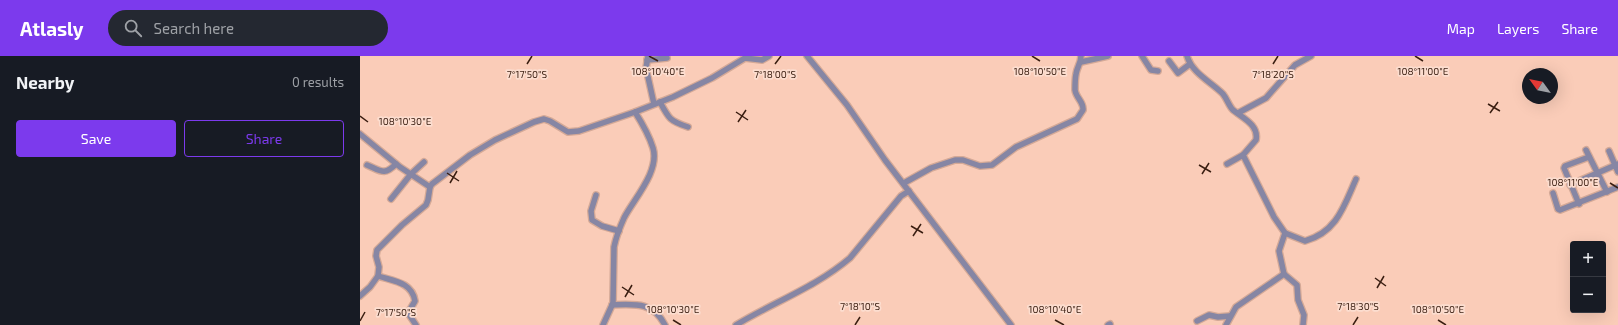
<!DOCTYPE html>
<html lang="en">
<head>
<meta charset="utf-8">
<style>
	:root { --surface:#171b24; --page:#242831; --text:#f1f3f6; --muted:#9ea1a6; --line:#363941; --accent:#7c3aed }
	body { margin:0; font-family:"Exo 2",sans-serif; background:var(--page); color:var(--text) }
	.controls { position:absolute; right:12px; bottom:12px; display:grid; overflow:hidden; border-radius:4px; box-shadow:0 4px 16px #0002 }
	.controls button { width:36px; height:36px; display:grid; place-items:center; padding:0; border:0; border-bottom:1px solid var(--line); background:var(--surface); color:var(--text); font:20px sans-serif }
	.compass { position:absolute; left:1162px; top:12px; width:36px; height:36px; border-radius:50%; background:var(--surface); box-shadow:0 4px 16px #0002; rotate:303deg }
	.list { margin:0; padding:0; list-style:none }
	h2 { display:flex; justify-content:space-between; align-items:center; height:52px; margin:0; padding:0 16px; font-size:17px }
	h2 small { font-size:13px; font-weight:400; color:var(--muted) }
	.actions { display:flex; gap:8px; padding:12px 16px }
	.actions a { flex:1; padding:9px 0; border:1px solid var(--accent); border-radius:4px; text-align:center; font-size:14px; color:var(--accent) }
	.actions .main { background:var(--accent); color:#fff }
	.icon { flex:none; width:22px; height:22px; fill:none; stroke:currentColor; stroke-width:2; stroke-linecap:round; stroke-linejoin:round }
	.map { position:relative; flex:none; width:1258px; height:269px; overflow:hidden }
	header { display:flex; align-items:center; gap:24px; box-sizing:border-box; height:56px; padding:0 20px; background:var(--accent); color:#fff }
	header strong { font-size:19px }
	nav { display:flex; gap:22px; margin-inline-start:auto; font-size:14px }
	.search { width:280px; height:36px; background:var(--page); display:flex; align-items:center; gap:10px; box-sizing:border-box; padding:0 14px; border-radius:22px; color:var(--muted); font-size:15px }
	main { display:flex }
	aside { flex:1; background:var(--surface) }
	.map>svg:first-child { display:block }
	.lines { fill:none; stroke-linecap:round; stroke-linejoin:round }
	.minor-casing { stroke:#d4a997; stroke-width:8 }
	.minor { stroke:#8686a4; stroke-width:5.5 }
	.ticks { fill:none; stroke:#3a1e11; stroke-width:1.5 }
	.ticks-label { font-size:10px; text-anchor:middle; fill:#3a1e11; stroke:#fcddcf; stroke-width:3.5; stroke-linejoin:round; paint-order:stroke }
</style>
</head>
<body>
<header>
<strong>Atlasly</strong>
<div class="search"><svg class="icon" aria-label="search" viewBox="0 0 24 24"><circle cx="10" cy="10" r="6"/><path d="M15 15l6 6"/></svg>Search here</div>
<nav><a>Map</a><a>Layers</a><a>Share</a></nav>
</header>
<main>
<aside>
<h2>Nearby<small>0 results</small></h2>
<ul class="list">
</ul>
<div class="actions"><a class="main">Save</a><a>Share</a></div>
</aside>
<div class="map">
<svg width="1258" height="269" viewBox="0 0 1258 269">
	<rect width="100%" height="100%" fill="#faccb8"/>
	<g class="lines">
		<!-- minor casing -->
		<g class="minor-casing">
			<g id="minor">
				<path d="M288,0L286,12L294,48"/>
				<path d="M447,0L487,49L525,104L651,269"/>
				<path d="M782,0L791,14L798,15"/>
				<path d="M827,0C832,17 851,26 863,38C867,43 869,50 873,54C883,62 899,69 896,84L883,99L914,161L925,177L919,195L924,218"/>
				<path d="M287,4L307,2"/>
				<path d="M809,5L818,17L830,8"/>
				<path d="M721,6L748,0"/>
				<path d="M300,46C309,63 310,65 328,71"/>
				<path d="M878,57L906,42L935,9L951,0"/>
				<path d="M0,78L40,111L70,131"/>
				<path d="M1226,94L1247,136"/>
				<path d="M1249,95L1258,116"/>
				<path d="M867,108L883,99"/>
				<path d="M7,109C21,115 24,120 36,108"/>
				<path d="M544,127L571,112L595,104H603L620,110L632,109L656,91L717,63L723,54C724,46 716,42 715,34C715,29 715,23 716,18C717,11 721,7 721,0"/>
				<path d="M1210,129L1258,108"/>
				<path d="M1193,137L1198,153L1200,154L1258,131"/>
				<path d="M236,139L231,155L232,164L242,170L259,175"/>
				<path d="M31,143L51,118L64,106"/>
				<path d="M1219,148L1204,112L1205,110L1229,101"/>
				<path d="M925,177L945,185C977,176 984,150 996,123"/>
				<path d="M18,220C33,225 52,226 55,245L48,257L56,269"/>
				<path d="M0,240L10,231L18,220L19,211L16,200L17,194L42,169L66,149L68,144L70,131L72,128L110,99L135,84L174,66L184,63L190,65L208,76L219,75L275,56L313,41L352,22L385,2L402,4L409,0"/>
				<path d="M252,249C276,248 293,246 305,269"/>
				<path d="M837,265L849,259L858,261L870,260"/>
				<path d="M243,269L253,247L254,191C256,181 260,171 264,162C274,143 300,115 293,92C289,79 282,67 275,56"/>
				<path d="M376,269C414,246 456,231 490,202L541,140L549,135"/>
				<path d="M748,269L750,268"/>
				<path d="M866,269L876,251L924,218L937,229L938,244L944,259L943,269"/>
			</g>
		</g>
		<!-- minor -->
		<use href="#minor" class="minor"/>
	</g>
	<!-- ticks -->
	<path class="ticks" d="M289,0L298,5M672,0L680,5M1055,0L1063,5M167,8L172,0M415,8L421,0M913,8L918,0M1128,48L1140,55M376,56L388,64M1130,57L1138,46M0,60L8,66M378,66L386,54M839,109L851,116M87,117L99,125M842,118L849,107M90,127L97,115M1250,127L1258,132M551,170L563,177M553,180L561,168M1015,222L1026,230M262,231L274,239M1017,232L1024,220M265,241L272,229M313,264L321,269M695,264L704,269M1078,264L1086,269M0,265L5,256M495,269L500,261M993,269L998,261"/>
	<g class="ticks-label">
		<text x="1063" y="19">108°11'00"E</text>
		<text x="298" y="19">108°10'40"E</text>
		<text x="680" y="19">108°10'50"E</text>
		<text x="167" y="22">7°17'50"S</text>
		<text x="415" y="22">7°18'00"S</text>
		<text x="913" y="22">7°18'20"S</text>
		<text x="45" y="69">108°10'30"E</text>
		<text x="1213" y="130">108°11'00"E</text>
		<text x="500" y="254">7°18'10"S</text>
		<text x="998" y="254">7°18'30"S</text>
		<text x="1078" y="257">108°10'50"E</text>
		<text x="313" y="257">108°10'30"E</text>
		<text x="695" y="257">108°10'40"E</text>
		<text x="36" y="260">7°17'50"S</text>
	</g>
</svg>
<div class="controls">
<button>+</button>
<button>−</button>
</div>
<svg class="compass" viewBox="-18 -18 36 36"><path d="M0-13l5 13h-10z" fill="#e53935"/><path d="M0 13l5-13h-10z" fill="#9ea1a6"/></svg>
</div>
</main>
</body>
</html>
